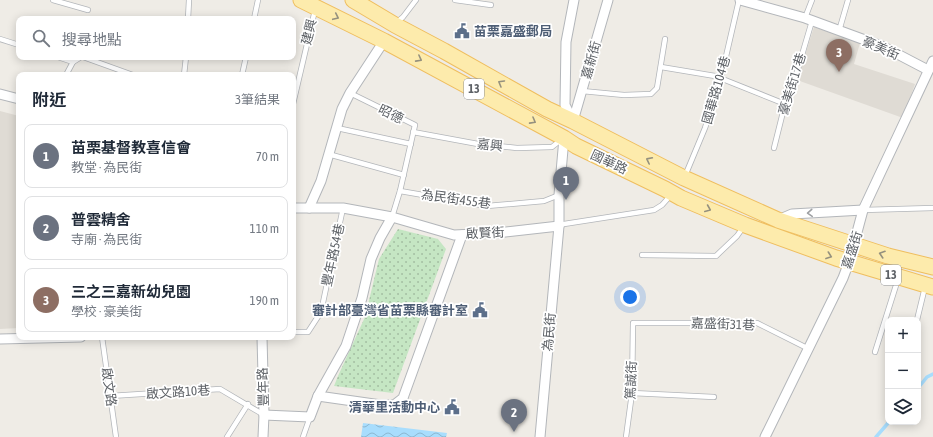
<!DOCTYPE html>
<html lang="zh-TW">
<head>
<meta charset="utf-8">
<style>
	:root { --surface:#fff; --page:#f6f6f7; --text:#1f2937; --muted:#747a83; --line:#e0e1e3; --accent:#0b8043 }
	body { margin:0; font-family:"Asap Condensed","Noto Sans TC",sans-serif; background:var(--page); color:var(--text) }
	.controls { position:absolute; right:12px; bottom:12px; display:grid; overflow:hidden; border-radius:8px; box-shadow:0 2px 10px #0003 }
	.controls button { width:36px; height:36px; display:grid; place-items:center; padding:0; border:0; border-bottom:1px solid var(--line); background:var(--surface); color:var(--text); font:20px sans-serif }
	.you { position:absolute; left:630px; top:297px; width:14px; height:14px; margin:-10px; border:3px solid #fff; border-radius:50%; background:#1a73e8; box-shadow:0 0 0 6px #1a73e833 }
	.badge { display:grid; place-items:center; width:26px; height:26px; border-radius:50%; background:var(--accent); color:#fff; font-size:13px; font-weight:700 }
	.pin { position:absolute; translate:-50% -33px; filter:drop-shadow(0 1px 2px #0008) }
	.pin::after { content:''; position:absolute; top:21px; width:14px; height:12px; background:inherit; clip-path:polygon(0 0,100% 0,50% 100%) }
	.list { margin:0; padding:0; list-style:none }
	h2 { display:flex; justify-content:space-between; align-items:center; height:52px; margin:0; padding:0 16px; font-size:17px }
	h2 small { font-size:13px; font-weight:400; color:var(--muted) }
	.list li { display:grid; grid-template-columns:26px 1fr auto; gap:12px; align-items:center; box-sizing:border-box; height:64px; margin:0 8px 8px; padding:0 8px; border:1px solid var(--line); border-radius:8px }
	.list b { display:block; font-size:15px; white-space:nowrap }
	.list p { margin:0; font-size:13px; white-space:nowrap; color:var(--muted) }
	.list em { font-size:13px; font-style:normal; color:var(--muted) }
	.icon { flex:none; width:22px; height:22px; fill:none; stroke:currentColor; stroke-width:2; stroke-linecap:round; stroke-linejoin:round }
	.map { position:relative; flex:none; width:933px; height:437px; overflow:hidden }
	.search { position:absolute; background:var(--surface); box-shadow:0 2px 10px #0003; left:16px; top:16px; width:280px; height:44px; display:flex; align-items:center; gap:10px; box-sizing:border-box; padding:0 14px; border-radius:8px; color:var(--muted); font-size:15px }
	.panel { position:absolute; background:var(--surface); box-shadow:0 2px 10px #0003; left:16px; top:72px; width:280px; height:268px; border-radius:8px }
	.map>svg:first-child { display:block }
	.education { fill:#dfdbd4 }
	.grass { fill:url(#grass-dots) }
	.water { fill:url(#water-waves) }
	.lines { fill:none; stroke-linecap:round; stroke-linejoin:round }
	.stream { stroke:#a8ddfd; stroke-width:3.5 }
	.service-casing { stroke:#b3b6ba; stroke-width:6 }
	.minor-casing { stroke:#b3b6ba; stroke-width:11 }
	.primary-casing { stroke:#efbe5f; stroke-width:17 }
	.service { stroke:#fff; stroke-width:4.5 }
	.minor { stroke:#fff; stroke-width:9 }
	.primary { stroke:#fdebac; stroke-width:15 }
	.oneway { stroke:#95917e }
	.oneway2 { stroke:#9ea0a3 }
	.labels { text-anchor:middle; dominant-baseline:central; stroke-width:3.5; stroke-linejoin:round; paint-order:stroke }
	.shield { fill:#fff; stroke:#8e9094; stroke-width:1 }
	.shield-label { font-size:12px; font-weight:bold; fill:#5d6166 }
	.service-label { font-size:13px; font-weight:bold; fill:#4e5e75; stroke:#fff; text-anchor:end }
	.street-label { font-size:13px; fill:#5d6166; stroke:#fff }
</style>
</head>
<body>
<div class="map">
<svg width="933" height="437" viewBox="0 0 933 437">
	<defs>
		<pattern id="grass-dots" width="8" height="8" patternUnits="userSpaceOnUse"><rect width="8" height="8" fill="#c5e6c3"/><path d="M2 2h.1M6 6h.1" fill="none" stroke="#a3bea2" stroke-width="1.8" stroke-linecap="round"/></pattern>
		<pattern id="water-waves" width="16" height="10" patternUnits="userSpaceOnUse"><rect width="16" height="10" fill="#a8ddfd"/><path d="M0 5q4-4 8 0t8 0" fill="none" stroke="#8cb7d1"/></pattern>
	</defs>
	<rect width="100%" height="100%" fill="#efece6"/>
	<!-- education -->
	<g class="education">
		<path d="M814,27L860,43L854,64L915,84L903,118L797,80Z"/>
		<path d="M0,111L19,116V328L0,329Z"/>
	</g>
	<!-- grass -->
	<path class="grass" d="M398,229L438,239L446,249L393,393L334,386L338,376L365,317L379,259Z"/>
	<!-- water -->
	<path class="water" d="M363,423L447,433L446,437H361Z"/>
	<g class="lines">
		<!-- stream -->
		<g class="stream">
			<path d="M918,388L927,377L933,374"/>
			<path d="M876,437L889,422"/>
		</g>
		<!-- service casing -->
		<g class="service-casing">
			<g id="service">
				<path d="M53,0L88,10"/>
				<path d="M455,0L491,5"/>
				<path d="M805,18L812,0"/>
				<path d="M188,19L189,0"/>
				<path d="M254,19L258,0"/>
				<path d="M396,23L403,17L416,0"/>
				<path d="M839,31L848,0"/>
				<path d="M0,39L19,45"/>
				<path d="M58,57L73,62L81,57"/>
				<path d="M83,57L133,75"/>
				<path d="M661,67L715,76L785,104"/>
				<path d="M66,75L73,62"/>
				<path d="M184,75L186,57"/>
				<path d="M242,75L246,57"/>
				<path d="M582,91L624,95L651,94L657,88L665,39"/>
				<path d="M350,93L415,125L400,191L392,217"/>
				<path d="M293,104L315,10"/>
				<path d="M337,128L411,144"/>
				<path d="M413,132L478,144L517,148L552,147L562,139"/>
				<path d="M774,148L785,104L794,82L812,21"/>
				<path d="M328,154L404,175"/>
				<path d="M685,176L705,128L721,78L739,0"/>
				<path d="M400,191L487,206L544,201L559,195"/>
				<path d="M863,210L933,208"/>
				<path d="M559,226L564,224L654,210L662,205L671,195"/>
				<path d="M642,255L716,256L737,236L744,226"/>
				<path d="M917,320L925,287"/>
				<path d="M293,332H308L321,312L343,208"/>
				<path d="M102,337L116,437"/>
				<path d="M875,352L898,279"/>
				<path d="M632,393L714,397"/>
				<path d="M110,396L220,389L264,415"/>
				<path d="M227,437L248,404"/>
				<path d="M303,437L310,417"/>
				<path d="M626,437L632,393L633,323H757L807,348"/>
			</g>
		</g>
		<!-- minor casing -->
		<g class="minor-casing">
			<g id="minor">
				<path d="M740,0L805,18L884,47L928,70"/>
				<path d="M0,94L19,99"/>
				<path d="M573,121L608,0"/>
				<path d="M573,121L565,105L566,42L574,0"/>
				<path d="M293,208H343L392,217L454,235L497,233L559,226"/>
				<path d="M309,208L321,181L342,109L350,93L384,41"/>
				<path d="M778,220L792,214L863,210"/>
				<path d="M262,337L264,415L263,437"/>
				<path d="M0,339L81,337"/>
				<path d="M318,396L381,405H394L403,398L462,235"/>
				<path d="M264,415L310,417L318,396L346,346L362,298L371,259L380,238L392,217"/>
				<path d="M540,437L559,226V195L564,138"/>
				<path d="M765,437L843,278L849,262L863,210L933,61"/>
			</g>
		</g>
		<!-- primary casing -->
		<g class="primary-casing">
			<g id="primary">
				<path d="M301,0L384,41L564,138L576,146L665,189L681,198L745,225L836,258L933,287"/>
				<path d="M353,0L395,25L444,51L547,109L573,121L684,178L778,220L888,256L933,267"/>
			</g>
		</g>
		<!-- service -->
		<use href="#service" class="service"/>
		<!-- minor -->
		<use href="#minor" class="minor"/>
		<!-- primary -->
		<use href="#primary" class="primary"/>
	</g>
	<!-- one-way arrows -->
	<defs><path id="oneway-chevron" d="M-2-3.5L2.5 0L-2 3.5" fill="none" stroke-width="1.6" stroke-linecap="round" stroke-linejoin="round"/></defs>
	<g class="oneway">
		<use href="#oneway-chevron" transform="translate(336 17) rotate(25)"/>
		<use href="#oneway-chevron" transform="translate(419 59) rotate(28)"/>
		<use href="#oneway-chevron" transform="translate(501 83) rotate(-150)"/>
		<use href="#oneway-chevron" transform="translate(533 121) rotate(29)"/>
		<use href="#oneway-chevron" transform="translate(649 160) rotate(-153)"/>
		<use href="#oneway-chevron" transform="translate(708 209) rotate(23)"/>
		<use href="#oneway-chevron" transform="translate(882 254) rotate(-162)"/>
		<use href="#oneway-chevron" transform="translate(829 256) rotate(20)"/>
	</g>
	<use class="oneway2" href="#oneway-chevron" transform="translate(810 213) rotate(176)"/>
	<!-- icons -->
	<defs>
		<g id="civic-bare" transform="scale(1.2)"><path d="M-.6-6.5H3V-4.5H.6V-3L4-1V1h2V6H-6V1h2V-1L-.6-3ZM-1.2 2.5V6h2.4V2.5Z" fill="#5c6f8a" stroke="#fff" stroke-width="2.5" paint-order="stroke"/></g>
	</defs>
	<g fill-rule="evenodd">
		<use href="#civic-bare" x="462" y="31"/>
		<use href="#civic-bare" x="480" y="310"/>
		<use href="#civic-bare" x="452" y="407"/>
	</g>
	<g class="labels">
		<!-- shield labels -->
		<g class="shield">
			<rect x="464" y="79" width="20" height="20" rx="3"/>
			<rect x="881" y="265" width="20" height="20" rx="3"/>
		</g>
		<g class="shield-label">
			<text x="474" y="89">13</text>
			<text x="891" y="275">13</text>
		</g>
		<!-- service labels -->
		<g class="service-label">
			<text x="474" y="31" text-anchor="start">苗栗嘉盛郵局</text>
			<text x="468" y="310">審計部臺灣省苗栗縣審計室</text>
			<text x="440" y="407">清華里活動中心</text>
		</g>
		<!-- street labels -->
		<g class="street-label">
			<text transform="translate(309 32) rotate(-76)">建興</text>
			<text transform="translate(881 48) rotate(23)">豪美街</text>
			<text transform="translate(591 60) rotate(-74)">嘉新街</text>
			<text transform="translate(792 84) rotate(-73)">豪美街17巷</text>
			<text transform="translate(716 90) rotate(-74)">國華路104巷</text>
			<text transform="translate(391 114) rotate(26)">昭德</text>
			<text transform="translate(490 145) rotate(6)">嘉興</text>
			<text transform="translate(609 162) rotate(25)">國華路</text>
			<text transform="translate(456 199) rotate(8)">為民街455巷</text>
			<text transform="translate(485 233) rotate(-3)">啟賢街</text>
			<text transform="translate(852 250) rotate(-72)">嘉盛街</text>
			<text transform="translate(333 255) rotate(-78)">豐年路54巷</text>
			<text transform="translate(723 324) rotate(2)">嘉盛街31巷</text>
			<text transform="translate(549 332) rotate(-85)">為民街</text>
			<text transform="translate(631 380) rotate(-88)">篤誠街</text>
			<text transform="translate(109 387) rotate(82)">啟文路</text>
			<text transform="translate(263 387) rotate(-92)">豐年路</text>
			<text transform="translate(178 392) rotate(-4)">啟文路10巷</text>
		</g>
	</g>
</svg>
<div class="controls">
<button>+</button>
<button>−</button>
<button><svg class="icon" aria-label="layers" viewBox="0 0 24 24"><path d="M12 4l9 5-9 5-9-5zM3 14l9 5 9-5"/></svg></button>
</div>
<div class="you"></div>
<div class="pin badge" style="left:566px;top:200px;background:#6b7280">1</div>
<div class="pin badge" style="left:514px;top:432px;background:#6b7280">2</div>
<div class="pin badge" style="left:839px;top:72px;background:#8d6e63">3</div>
<div class="search"><svg class="icon" aria-label="search" viewBox="0 0 24 24"><circle cx="10" cy="10" r="6"/><path d="M15 15l6 6"/></svg>搜尋地點</div>
<section class="panel">
<h2>附近<small>3筆結果</small></h2>
<ul class="list">
<li><span class="badge" style="background:#6b7280">1</span><div><b>苗栗基督教喜信會</b><p>教堂 · 為民街</p></div><em>70 m</em></li>
<li><span class="badge" style="background:#6b7280">2</span><div><b>普雲精舍</b><p>寺廟 · 為民街</p></div><em>110 m</em></li>
<li><span class="badge" style="background:#8d6e63">3</span><div><b>三之三嘉新幼兒園</b><p>學校 · 豪美街</p></div><em>190 m</em></li>
</ul>
</section>
</div>
</body>
</html>
